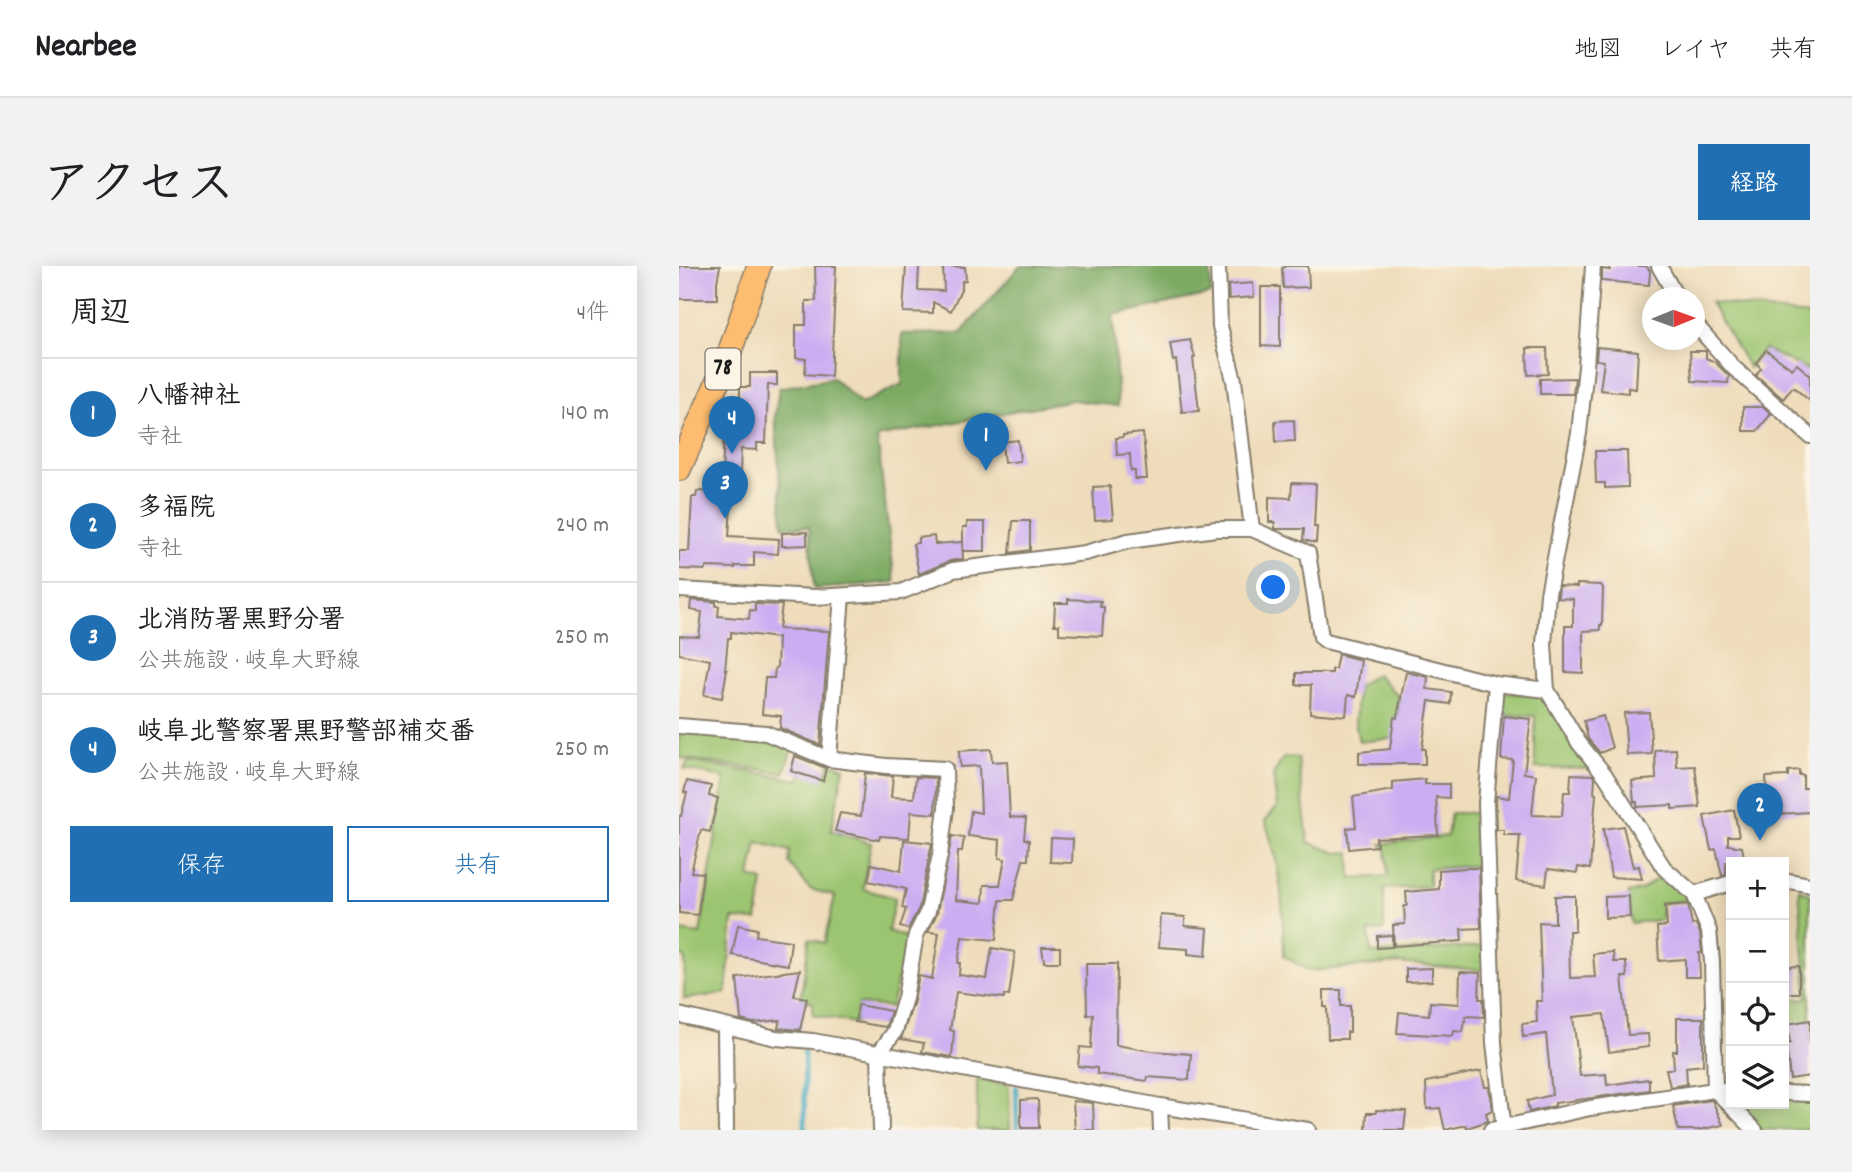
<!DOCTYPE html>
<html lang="ja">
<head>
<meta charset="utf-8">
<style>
	:root { --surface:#fff; --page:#f2f2f2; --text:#202124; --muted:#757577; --line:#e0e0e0; --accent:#1f6fb2 }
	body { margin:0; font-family:Dekko,"Klee One",sans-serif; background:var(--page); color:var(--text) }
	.controls { position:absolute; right:21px; bottom:21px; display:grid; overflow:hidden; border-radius:0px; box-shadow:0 4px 18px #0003 }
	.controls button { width:63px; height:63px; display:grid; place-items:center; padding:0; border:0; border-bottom:2px solid var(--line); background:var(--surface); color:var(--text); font:35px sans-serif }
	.compass { position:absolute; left:963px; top:21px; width:63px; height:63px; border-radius:50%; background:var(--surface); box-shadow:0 4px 18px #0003; rotate:89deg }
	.you { position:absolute; left:595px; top:322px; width:24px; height:24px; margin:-18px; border:5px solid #fff; border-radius:50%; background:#1a73e8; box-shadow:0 0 0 10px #1a73e833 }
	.badge { display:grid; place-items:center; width:46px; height:46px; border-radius:50%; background:var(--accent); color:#fff; font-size:23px; font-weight:700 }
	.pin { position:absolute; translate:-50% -58px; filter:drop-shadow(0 2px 4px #0008) }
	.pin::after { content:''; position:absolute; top:37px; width:24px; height:21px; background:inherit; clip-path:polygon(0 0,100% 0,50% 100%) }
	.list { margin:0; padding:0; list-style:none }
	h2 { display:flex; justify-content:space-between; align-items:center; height:91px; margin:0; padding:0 28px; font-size:30px }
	h2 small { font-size:23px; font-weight:400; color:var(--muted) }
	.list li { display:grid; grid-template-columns:46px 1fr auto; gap:21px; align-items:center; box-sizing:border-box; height:112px; padding:0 28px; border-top:2px solid var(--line) }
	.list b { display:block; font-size:26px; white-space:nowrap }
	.list p { margin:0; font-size:23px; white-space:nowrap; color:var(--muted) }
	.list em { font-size:23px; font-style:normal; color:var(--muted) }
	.actions { display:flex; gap:14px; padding:21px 28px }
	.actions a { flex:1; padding:16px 0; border:2px solid var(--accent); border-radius:0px; text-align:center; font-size:24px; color:var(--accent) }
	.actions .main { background:var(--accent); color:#fff }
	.icon { flex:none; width:38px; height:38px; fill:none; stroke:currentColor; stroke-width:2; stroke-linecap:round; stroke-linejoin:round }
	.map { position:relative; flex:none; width:1131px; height:864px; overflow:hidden; border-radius:0px }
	header { display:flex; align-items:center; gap:42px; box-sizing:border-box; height:98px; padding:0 35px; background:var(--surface); border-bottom:2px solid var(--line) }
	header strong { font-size:33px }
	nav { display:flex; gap:38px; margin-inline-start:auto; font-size:24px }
	.intro { display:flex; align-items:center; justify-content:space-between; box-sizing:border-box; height:168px; padding:0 42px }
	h1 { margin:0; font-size:49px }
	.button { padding:18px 32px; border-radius:0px; background:var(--accent); color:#fff; font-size:24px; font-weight:700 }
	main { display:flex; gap:42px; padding:0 42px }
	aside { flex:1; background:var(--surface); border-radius:0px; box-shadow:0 4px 18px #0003 }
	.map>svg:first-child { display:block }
	.green { fill:#9cc571; stroke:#5c7046; stroke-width:2 }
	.forest { fill:#7daa63; stroke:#4c6340; stroke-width:2 }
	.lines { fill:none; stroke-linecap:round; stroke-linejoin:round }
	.stream { stroke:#44aac4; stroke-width:4.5 }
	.building { fill:#cbadf2 }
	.minor-casing { stroke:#857c6b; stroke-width:18 }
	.primary-casing { stroke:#857c6b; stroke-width:26 }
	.minor { stroke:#fff; stroke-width:14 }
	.primary { stroke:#fdbc70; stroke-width:23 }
	.labels { text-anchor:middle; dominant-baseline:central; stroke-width:5; stroke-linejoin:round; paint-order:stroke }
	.shield { fill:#fcf5e5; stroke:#5f5d58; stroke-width:2 }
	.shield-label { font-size:24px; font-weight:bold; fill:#1c1c1c }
</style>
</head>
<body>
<header>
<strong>Nearbee</strong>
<nav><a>地図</a><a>レイヤ</a><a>共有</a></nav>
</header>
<div class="intro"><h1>アクセス</h1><a class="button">経路</a></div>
<main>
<aside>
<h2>周辺<small>4件</small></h2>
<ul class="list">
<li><span class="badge">1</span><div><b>八幡神社</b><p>寺社</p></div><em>140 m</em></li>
<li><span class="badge">2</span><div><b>多福院</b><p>寺社</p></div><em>240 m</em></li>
<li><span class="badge">3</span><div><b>北消防署黒野分署</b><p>公共施設 · 岐阜大野線</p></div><em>250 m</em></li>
<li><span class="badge">4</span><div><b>岐阜北警察署黒野警部補交番</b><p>公共施設 · 岐阜大野線</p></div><em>250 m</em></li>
</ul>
<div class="actions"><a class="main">保存</a><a>共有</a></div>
</aside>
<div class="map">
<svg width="1131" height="864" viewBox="0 0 1131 864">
	<rect width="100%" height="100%" fill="#fcf5e5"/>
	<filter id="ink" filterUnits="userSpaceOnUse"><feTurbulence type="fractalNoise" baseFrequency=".0143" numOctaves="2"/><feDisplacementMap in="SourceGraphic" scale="14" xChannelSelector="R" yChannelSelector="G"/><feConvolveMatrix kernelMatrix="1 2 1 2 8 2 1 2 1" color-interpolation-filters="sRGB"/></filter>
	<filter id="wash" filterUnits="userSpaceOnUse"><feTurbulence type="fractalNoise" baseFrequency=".00686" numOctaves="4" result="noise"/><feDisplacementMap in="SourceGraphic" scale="28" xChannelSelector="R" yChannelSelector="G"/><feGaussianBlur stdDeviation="1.57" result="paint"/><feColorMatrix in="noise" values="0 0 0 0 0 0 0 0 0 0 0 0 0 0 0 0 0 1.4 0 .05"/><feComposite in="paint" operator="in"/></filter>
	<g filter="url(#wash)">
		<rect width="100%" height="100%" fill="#eedcba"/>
		<!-- green -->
		<g class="green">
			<path d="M1031,36L1131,50V105L1085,83L1070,102Z"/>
			<path d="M698,408L720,431L716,472L680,476L676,455L679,420Z"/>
			<path d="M825,426L869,431L914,503L856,502V450L824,449Z"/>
			<path d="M0,465L80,472L113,482L105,507L0,492Z"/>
			<path d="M605,491L619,492L629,576L658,587L671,586L672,613L709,610L707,583L702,578L768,570L772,547H802L806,599L750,603V620L705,623V664L690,666L692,687L809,680L810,705L719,697L630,705L605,690C604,638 603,605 586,555L598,541L594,509Z"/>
			<path d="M9,495L120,514L123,504L148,507L151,496L165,502L152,565L192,577L184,623L216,632L209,665L229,672L212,741L180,738L176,757L134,749V737L122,731L130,673L145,677L156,630L131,623L110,597L111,585L78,576L71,611L84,615L78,654L54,653L47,727L5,733L6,691L0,690V665L21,668L46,512L5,503Z"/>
			<path d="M979,612L1004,628L1010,635L982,637L983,654L952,657L949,627L963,624Z"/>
			<path d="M1120,623L1131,628V778H1113L1108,791L1105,790V734L1128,732Z"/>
			<path d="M298,813L330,819L331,864H298Z"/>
			<path d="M1105,832H1131V863L1081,864L1055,838H1105Z"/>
		</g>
		<!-- forest -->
		<path class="forest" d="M341,0H531L532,28L434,49L439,140L394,134L198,171L216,316L135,323L130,261H104L96,150L100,122L154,112L182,138L223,118V68L282,67Z"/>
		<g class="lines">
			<!-- stream -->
			<g class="stream">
				<path d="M125,785L126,864"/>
				<path d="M337,821L338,864"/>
			</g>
		</g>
		<g id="blocks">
			<!-- building -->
			<g class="building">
				<path d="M0,0H41L38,16V33H0Z"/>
				<path d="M136,0H157L152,110L126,108L127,93L117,92V59H127V35H137Z"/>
				<path d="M227,0H240L239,24L265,25L264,0L286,1L287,14L283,15V21L272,45L254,36V47L224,46Z"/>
				<path d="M607,0H629L630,21L604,22L603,2Z"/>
				<path d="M931,0H967L971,5L970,19L923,15V3L931,4Z"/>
				<path d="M574,17L575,31L550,33L549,19Z"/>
				<path d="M582,21H601V81L582,80Z"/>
				<path d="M511,74L516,91L514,92L520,145L503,146L497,94L494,95L491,77Z"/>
				<path d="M918,81L959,85L957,123L949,122V127L921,124L925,95L917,94Z"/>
				<path d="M848,82H868L869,108L849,109Z"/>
				<path d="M1087,84L1113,103L1118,98L1131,109V135L1114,121L1104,133L1077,109L1082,102L1077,97Z"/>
				<path d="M1011,85H1027V92L1036,96L1050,110L1049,117L1013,115Z"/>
				<path d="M71,107H98V119H89L87,177H78V184L62,183L61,208H43L45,167H47L48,146L61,147V121H71Z"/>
				<path d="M896,112L894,128H861V113Z"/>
				<path d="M1064,141H1085L1092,148L1078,165H1064Z"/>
				<path d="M615,154L616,175L597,176L596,155Z"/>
				<path d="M464,167L468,213H456V205H452L451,188L438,189L437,172L444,171V169Z"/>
				<path d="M339,174L341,195L325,197L323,176Z"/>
				<path d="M916,185H948L949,221L926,222V217H917Z"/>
				<path d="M613,217L637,218L635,261H638L637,277L624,274L625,263H596V256H590V231L612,232Z"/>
				<path d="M431,220L434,253L416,254L414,221Z"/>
				<path d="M18,225L48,227V240L52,241L50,270L100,273L99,288L75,286V300H56V302L27,301V304L0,303V285H10L13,231H17Z"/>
				<path d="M334,255H351V284L331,287Z"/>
				<path d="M288,256H306V285H284V261H288Z"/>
				<path d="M128,266V279L103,280V267Z"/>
				<path d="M255,270L256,278L283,276L284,293L271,295L240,308L234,278L239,277V272Z"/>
				<path d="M898,318L922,319L924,322L923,359H921V364L904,365V407L886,406V360H894V333L878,332L879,329L880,320L898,321Z"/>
				<path d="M389,333L422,335L421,341H425L423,370L380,368V359H375L376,337H389Z"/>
				<path d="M12,334L37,336V340H40L39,350L70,353L71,344L76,345V338L103,339L100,363L150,365L141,479L101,462L102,450L83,448L86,412H95L96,402H98L99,370V372L52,366V372H49L46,404H48L43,432L25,429L31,394L0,388V370L20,371L23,346L11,344Z"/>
				<path d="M659,388L682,394L677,431L669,429L667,450L631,447L632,419H617V407H653V403H656Z"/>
				<path d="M727,406L749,411L748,423L772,426L771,438L750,435L743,483H746V498H680V486L711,483L715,451L718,452Z"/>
				<path d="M970,446L973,488L948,489L945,447Z"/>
				<path d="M825,450L852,453L845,507L857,509L853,549L883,550L885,526H891L892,508L914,509L916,511L915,527L917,528L911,603L899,601L898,607L869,603L867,619L837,615L841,569H825V564H818L817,530L830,532L834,494L822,493Z"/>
				<path d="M924,450L933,482L921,487L909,473L905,455Z"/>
				<path d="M312,483L313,496L328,495L331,551L347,552L345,573L350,574L349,594H344L334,634H321L317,674L283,671L279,697H281L280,709L308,713L313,682L336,686L330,730L325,729V732L277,726L271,764L275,765L273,791L243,786L245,777L222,773L235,735L240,710L253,713L260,667L249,666L258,647L273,570L285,572L283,585H279L277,634L304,637L305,619H321L326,593L320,592L321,574L289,570L292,545L302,547L300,500L281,501L280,485Z"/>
				<path d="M997,483L998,501L1016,500L1021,541L993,543V539L958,541V536H955L953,515L977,513L976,484Z"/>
				<path d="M116,490L147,502L144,515L112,505Z"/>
				<path d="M1120,504V509H1124V522H1131V546L1099,548L1098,544H1089L1087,511L1109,510V505Z"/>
				<path d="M186,507L214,510L212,531L235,532L237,511L257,512L256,548L232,546L230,572L201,570L200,574L156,565L161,547L182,550Z"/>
				<path d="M746,513V518H770V532L757,531L759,569L697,572L698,580L670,583L668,562L677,561L674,531L714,524V516Z"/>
				<path d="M8,515L32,520L30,530L39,532L31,566L22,564L12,606L24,607L19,649L0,647V550H2L8,527L5,526Z"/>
				<path d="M1055,544L1060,570H1049V579L1063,581L1066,596H1047V609L1043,610L1037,583L1032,584L1025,550Z"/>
				<path d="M944,560L954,601L960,600L963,613L932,611L924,563Z"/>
				<path d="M372,572L394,573L393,597L371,596Z"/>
				<path d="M225,574L253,577L240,642L229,663L221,661L227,643L223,642L227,623L189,615L192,598L222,605Z"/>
				<path d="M787,602H800L802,662L782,663L783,675L715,680L714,659L726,658L725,640H728L727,626L760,623V604Z"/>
				<path d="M876,630H896V665H890L891,712L916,711L914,688L934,686L935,696H947L948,711H943L949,769L969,768L970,781L930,786L925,748L894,751L901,810L927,808L928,819L970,813V824L876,837V840L850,846L848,835L873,829L867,768L844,771L843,758L858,756L857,735H863L860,656L876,657Z"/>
				<path d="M950,630L951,651L926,652V631Z"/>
				<path d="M1009,638L1013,659L1017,658L1021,667L1023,687H1020L1021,711H1006V693L980,695L978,661L988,660L986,640Z"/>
				<path d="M482,649L506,651V660L529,662L527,690L509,688V683L480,681Z"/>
				<path d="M59,659L78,663L77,670L112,675L109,699L53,689Z"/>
				<path d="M713,669V681L698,682V670Z"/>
				<path d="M363,681H381V696H365Z"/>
				<path d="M407,698H438L437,779L472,785L512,788L510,814L469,811L468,815L418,808V802L399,800L401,781L412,782L414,748L408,749Z"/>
				<path d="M1120,700V727H1105V701Z"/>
				<path d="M753,702V715L727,716V703Z"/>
				<path d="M121,704L115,730L128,732L121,764L99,762L101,754L74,757L62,754L58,712Z"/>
				<path d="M781,706L801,707L800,733H804L805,751L787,750L784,766L775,765L774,770L718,767L720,746L750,749L751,736L780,738Z"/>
				<path d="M645,724H662V740H671V766H668V773H649L648,741H645Z"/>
				<path d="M179,739L212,745L207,761L176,756Z"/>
				<path d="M998,752H1024V799L1007,801L1008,818L991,821L987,803H995L994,785H998Z"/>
				<path d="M1131,754V810L1111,813L1107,778L1111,777L1108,758Z"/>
				<path d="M802,805L806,821H810L813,844L807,847L809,855L788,862L787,859L766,864L761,842L748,843L747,816Z"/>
				<path d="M357,833L359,835L360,862H342V834Z"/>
				<path d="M1033,834L1044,859L1020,864H999L994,840Z"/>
				<path d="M394,835L414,837L415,864H396Z"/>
				<path d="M697,844L727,845L725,864H687L688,847H697Z"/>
			</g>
		</g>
	</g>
	<g filter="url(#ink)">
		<use href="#blocks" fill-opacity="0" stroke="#857c6b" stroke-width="2"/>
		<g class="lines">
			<!-- minor casing -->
			<g class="minor-casing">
				<g id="minor">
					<path d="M539,0L541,60L555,114L573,263"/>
					<path d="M914,0L907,101L900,167L869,328L865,378L868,424L900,477L926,509L985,602L1015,628L1030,665L1033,695L1036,824L1076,864"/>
					<path d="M980,0L998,32"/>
					<path d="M1015,57L1055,102L1131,170"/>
					<path d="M0,324L136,331L222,326L274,304L406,287L449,275L537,263H573L629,287L642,371L647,375L817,418L868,424"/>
					<path d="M817,418L807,537L815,777L825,864"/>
					<path d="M0,460L87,467L150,493L207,500L266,503L267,542L261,589L249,645L237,669L226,732L216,765L200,787L202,864"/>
					<path d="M150,493L163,330"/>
					<path d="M1105,614L1131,619"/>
					<path d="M1015,628L1052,617"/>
					<path d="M0,749L97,772L134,775L481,840L629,864"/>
					<path d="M46,761L47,864"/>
					<path d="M1105,827L1131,828"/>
					<path d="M481,840L482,864"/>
					<path d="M812,864L911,842L1036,824L1052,826"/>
				</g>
			</g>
			<!-- primary casing -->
			<g class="primary-casing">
				<path id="primary" d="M0,203L47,97L80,0"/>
			</g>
			<!-- minor -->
			<use href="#minor" class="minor"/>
			<!-- primary -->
			<use href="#primary" class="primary"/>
		</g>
	</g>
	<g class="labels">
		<!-- shield labels -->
		<rect class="shield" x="26.5" y="82.5" width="35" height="41" rx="5"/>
		<g class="shield-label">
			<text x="44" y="103">78</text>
		</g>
	</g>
</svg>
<div class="controls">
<button>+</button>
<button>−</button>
<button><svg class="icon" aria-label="locate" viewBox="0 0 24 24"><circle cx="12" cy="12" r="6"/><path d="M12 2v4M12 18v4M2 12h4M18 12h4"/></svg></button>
<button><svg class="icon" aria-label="layers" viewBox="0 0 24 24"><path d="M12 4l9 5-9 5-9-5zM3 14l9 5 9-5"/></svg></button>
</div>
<svg class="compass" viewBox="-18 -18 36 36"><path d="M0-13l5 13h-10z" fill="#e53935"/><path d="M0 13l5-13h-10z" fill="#757577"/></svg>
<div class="you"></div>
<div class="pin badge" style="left:307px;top:205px">1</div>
<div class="pin badge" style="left:1081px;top:575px">2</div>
<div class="pin badge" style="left:46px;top:253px">3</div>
<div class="pin badge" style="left:53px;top:188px">4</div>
</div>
</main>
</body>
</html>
